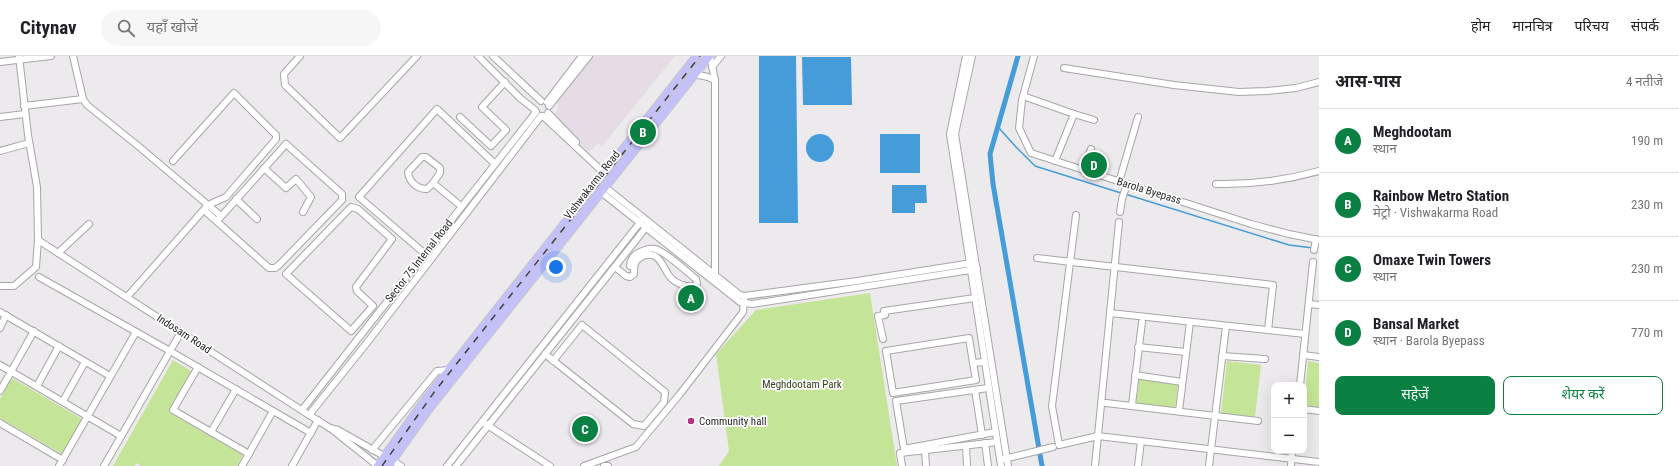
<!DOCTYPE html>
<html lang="hi">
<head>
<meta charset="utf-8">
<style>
	:root { --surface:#fff; --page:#f6f6f6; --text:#202124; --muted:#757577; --line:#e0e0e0; --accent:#0b8043 }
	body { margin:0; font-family:"Roboto Condensed","Noto Sans Devanagari",sans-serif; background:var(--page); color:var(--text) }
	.controls { position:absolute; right:12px; bottom:12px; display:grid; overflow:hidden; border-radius:8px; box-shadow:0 4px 16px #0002 }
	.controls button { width:36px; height:36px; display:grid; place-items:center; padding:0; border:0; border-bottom:1px solid var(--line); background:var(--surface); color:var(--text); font:20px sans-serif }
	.you { position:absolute; left:556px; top:211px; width:14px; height:14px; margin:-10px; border:3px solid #fff; border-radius:50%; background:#1a73e8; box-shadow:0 0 0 6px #1a73e833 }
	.badge { display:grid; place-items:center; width:26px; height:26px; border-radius:50%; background:var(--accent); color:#fff; font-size:13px; font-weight:700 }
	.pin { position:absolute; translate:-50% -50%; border:2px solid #fff; box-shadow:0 1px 4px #0006 }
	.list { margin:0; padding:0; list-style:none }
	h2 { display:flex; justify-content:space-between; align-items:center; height:52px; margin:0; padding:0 16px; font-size:17px }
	h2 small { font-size:13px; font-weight:400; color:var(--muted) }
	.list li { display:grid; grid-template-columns:26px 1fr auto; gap:12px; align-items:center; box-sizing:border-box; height:64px; padding:0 16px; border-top:1px solid var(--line) }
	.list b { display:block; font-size:15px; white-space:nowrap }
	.list p { margin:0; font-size:13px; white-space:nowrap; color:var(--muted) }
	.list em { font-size:13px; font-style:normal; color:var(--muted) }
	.actions { display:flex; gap:8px; padding:12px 16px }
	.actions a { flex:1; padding:9px 0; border:1px solid var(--accent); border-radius:8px; text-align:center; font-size:14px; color:var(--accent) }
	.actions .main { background:var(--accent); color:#fff }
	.icon { flex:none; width:22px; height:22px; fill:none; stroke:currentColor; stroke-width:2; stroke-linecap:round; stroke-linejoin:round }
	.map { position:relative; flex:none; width:1319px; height:410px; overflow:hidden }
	header { display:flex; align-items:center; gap:24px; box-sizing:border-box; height:56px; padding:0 20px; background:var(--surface); border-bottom:1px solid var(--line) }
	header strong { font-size:19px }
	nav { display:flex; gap:22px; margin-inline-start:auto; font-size:14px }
	.search { width:280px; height:36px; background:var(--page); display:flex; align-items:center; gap:10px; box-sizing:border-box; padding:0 14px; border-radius:22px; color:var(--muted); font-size:15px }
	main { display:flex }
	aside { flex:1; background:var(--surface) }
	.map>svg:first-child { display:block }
	.built { fill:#e5dce5 }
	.green { fill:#c4e597 }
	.water { fill:#459cd9 }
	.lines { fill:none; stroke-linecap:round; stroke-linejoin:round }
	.stream { stroke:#459cd9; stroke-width:1.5 }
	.canal { stroke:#459cd9; stroke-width:5 }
	.minor-casing { stroke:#a8a5a8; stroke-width:8 }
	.major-casing { stroke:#c7c7c7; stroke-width:10 }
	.minor { stroke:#fff; stroke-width:6 }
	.major { stroke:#c4c0fa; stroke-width:8 }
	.rail { stroke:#414041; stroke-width:1.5; stroke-dasharray:7 7; stroke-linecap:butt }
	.poi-dot { fill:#b4347f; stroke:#fff; stroke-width:1.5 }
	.labels { text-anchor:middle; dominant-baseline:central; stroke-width:3.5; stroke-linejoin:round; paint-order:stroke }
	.street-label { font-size:11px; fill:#272627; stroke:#fff }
	.park-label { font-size:11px; fill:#313f1a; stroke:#fff }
	.poi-label { font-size:11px; fill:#272627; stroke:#fff; text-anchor:start }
</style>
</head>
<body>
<header>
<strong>Citynav</strong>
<div class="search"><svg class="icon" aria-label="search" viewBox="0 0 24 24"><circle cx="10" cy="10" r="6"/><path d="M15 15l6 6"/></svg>यहाँ खोजें</div>
<nav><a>होम</a><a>मानचित्र</a><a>परिचय</a><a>संपर्क</a></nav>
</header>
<main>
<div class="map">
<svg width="1319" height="410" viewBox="0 0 1319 410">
	<rect width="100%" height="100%" fill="#edeaed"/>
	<!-- built -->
	<path class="built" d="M591,0H675L602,90L598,87L589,96L551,62L557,55L558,51L556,46Z"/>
	<!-- green -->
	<g class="green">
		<path d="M870,237L897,410H719L729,395L716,298L756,254Z"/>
		<path d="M173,304L191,315L168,356L243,399L237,410H141L136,407L135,410H113Z"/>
		<path d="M1227,305L1261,309L1255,361L1221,357Z"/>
		<path d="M1308,305L1319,307V351L1304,349Z"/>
		<path d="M12,322L82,363L62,398L0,362V343Z"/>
		<path d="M1139,323L1178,328L1175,352L1136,347Z"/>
	</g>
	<!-- water -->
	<g class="water">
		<path d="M759,0H796L798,167H759Z"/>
		<path d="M802,1H851L852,49H803Z"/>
		<circle cx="820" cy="92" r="14"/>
		<rect x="880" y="78" width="40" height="39"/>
		<path d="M892,129H926L927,147H915V157H892Z"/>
	</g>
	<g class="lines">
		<!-- stream -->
		<g class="stream">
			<path d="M999,72L1016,91L1035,110L1121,137"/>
			<path d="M1125,138L1289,189L1313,192"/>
		</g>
		<!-- canal -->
		<path class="canal" d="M1018,0L990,98L993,128L1042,410"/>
		<!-- minor casing -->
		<g class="minor-casing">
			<g id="minor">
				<path d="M73,0L83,43L87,49L137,89L221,160"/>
				<path d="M300,0L284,18L285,29L340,82L417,0"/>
				<path d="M478,0L520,42L535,54"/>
				<path d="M493,0L541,45"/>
				<path d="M710,0L715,24V218"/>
				<path d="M966,0L950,78L1001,410"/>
				<path d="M972,0L955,78L1008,410"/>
				<path d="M1034,0L1022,44L1019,72L1031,97L1251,168L1289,178L1319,184"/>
				<path d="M0,6L51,0"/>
				<path d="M712,11L721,0"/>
				<path d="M1064,12L1174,29L1239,36L1267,35L1296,32L1319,26"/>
				<path d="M694,18L708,21L715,24"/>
				<path d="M1023,40L1074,58L1055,105"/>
				<path d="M547,46L582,0"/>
				<path d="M24,50L83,43"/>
				<path d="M549,50L589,0"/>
				<path d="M548,57L576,86"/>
				<path d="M1074,58L1094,64"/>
				<path d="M543,60L604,117"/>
				<path d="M0,61L25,58"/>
				<path d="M460,61L491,90L506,74L482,51L505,26"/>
				<path d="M0,95L29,87"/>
				<path d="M264,112L286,132L296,123L311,141L303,156"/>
				<path d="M1083,114L1091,93"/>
				<path d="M1119,126L1138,61"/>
				<path d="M433,127L440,117V112L426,101H422L408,116C409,126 417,133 427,133L433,127L461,150"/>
				<path d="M1216,128C1253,129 1283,125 1319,115"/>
				<path d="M605,131L740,239L744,240L857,225L972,207"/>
				<path d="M601,136L740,246L752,248L977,213"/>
				<path d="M236,143L257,163"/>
				<path d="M351,151L358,153L392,183L356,231L357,235L373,250L351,275L286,218Z"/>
				<path d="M204,154L269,212H275L279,209L342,144V138L286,88L218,164"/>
				<path d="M1120,156L1122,143L1127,128"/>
				<path d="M1076,159L1052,350L1059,389L1098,380L1319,406"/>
				<path d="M38,184L309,359L330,372L378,410"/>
				<path d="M1314,194L1316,183"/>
				<path d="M58,197L89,168"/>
				<path d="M424,197L359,141L437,53L495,108"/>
				<path d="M1037,202L1273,229L1268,274"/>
				<path d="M615,211L626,220L630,221L634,218C634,210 634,204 643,200C661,193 663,215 672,223C677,228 685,230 692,231L697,228L696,223C687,216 665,195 655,193C651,192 644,194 640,196C634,198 630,204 630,210"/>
				<path d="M39,221L170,295L311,377"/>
				<path d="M0,230H14L36,211L38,184L37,131L28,79L19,0"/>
				<path d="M127,241L208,149L226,141L276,83V79L234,37L173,105"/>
				<path d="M1309,248L1319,249"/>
				<path d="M0,256L110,320"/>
				<path d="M1110,257L1305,278"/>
				<path d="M0,272L6,259"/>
				<path d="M883,283L878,260L885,259L884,255L975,242"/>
				<path d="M1138,291L1186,296"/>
				<path d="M545,298L633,368L644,370L664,346L665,336L582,269L553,305"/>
				<path d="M1303,299L1319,301"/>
				<path d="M1222,300L1265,303"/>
				<path d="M973,307L969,282L886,295L893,337L976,324L973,307L984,306"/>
				<path d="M0,309L121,380"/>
				<path d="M198,311L173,354L249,398"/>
				<path d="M1135,319L1182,326"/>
				<path d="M1300,329L1313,206"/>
				<path d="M37,330L59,290"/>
				<path d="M988,332L896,345L904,393L995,376"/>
				<path d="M975,334L982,379"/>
				<path d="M0,335L34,275"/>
				<path d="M63,345L85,306"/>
				<path d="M1106,347L1258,365"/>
				<path d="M1132,349L1142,266"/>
				<path d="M1304,353L1319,355"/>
				<path d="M302,354L536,56"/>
				<path d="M1179,355L1190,266"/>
				<path d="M309,359L366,288L541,60"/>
				<path d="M0,367L63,404"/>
				<path d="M484,367L550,410"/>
				<path d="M330,372L338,374L384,400"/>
				<path d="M211,376L236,333"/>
				<path d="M985,387L988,410"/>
				<path d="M966,390L967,410"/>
				<path d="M372,394L437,315L449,314"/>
				<path d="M925,394L926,410"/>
				<path d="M1004,403L1053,391"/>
				<path d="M392,404L401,410"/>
				<path d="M59,410L136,276"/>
				<path d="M104,410L181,276"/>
				<path d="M242,410L273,355"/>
				<path d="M292,410L318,364"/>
				<path d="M447,410L642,164"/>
				<path d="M456,410L648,169"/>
				<path d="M584,410L636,391L680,338L743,256L744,244"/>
				<path d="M604,410H608"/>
				<path d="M902,410L900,397L997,386"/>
				<path d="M1095,410L1119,166"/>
				<path d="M1138,410L1141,385"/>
				<path d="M1209,410L1226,270"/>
				<path d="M1291,410L1292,395"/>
			</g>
		</g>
		<!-- major casing -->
		<g class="major-casing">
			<g id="major">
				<path d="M378,410L421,350L697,0"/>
				<path d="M388,410L427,355L709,0"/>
			</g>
		</g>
		<!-- minor -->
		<use href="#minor" class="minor"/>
		<!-- major -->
		<use href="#major" class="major"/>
		<!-- rail -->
		<path class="rail" d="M382,410L435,335L700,0"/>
	</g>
	<!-- markers -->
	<circle class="poi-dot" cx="691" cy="365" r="4"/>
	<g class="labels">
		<!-- street labels -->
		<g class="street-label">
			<text transform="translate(592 129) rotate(-52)">Vishwakarma Road</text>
			<text transform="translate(1149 135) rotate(17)">Barola Byepass</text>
			<text transform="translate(419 205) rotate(-52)">Sector 75 Internal Road</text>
			<text transform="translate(184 278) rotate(33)">Indosam Road</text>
		</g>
		<!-- park labels -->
		<g class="park-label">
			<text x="802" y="328">Meghdootam Park</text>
		</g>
		<!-- poi labels -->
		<g class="poi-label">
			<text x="699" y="365">Community hall</text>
		</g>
	</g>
</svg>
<div class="controls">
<button>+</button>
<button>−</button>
</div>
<div class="you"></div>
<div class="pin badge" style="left:691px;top:242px">A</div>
<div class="pin badge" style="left:643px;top:76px">B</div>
<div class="pin badge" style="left:585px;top:373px">C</div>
<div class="pin badge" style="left:1094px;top:109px">D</div>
</div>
<aside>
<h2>आस-पास<small>4 नतीजे</small></h2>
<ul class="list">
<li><span class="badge">A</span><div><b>Meghdootam</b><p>स्थान</p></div><em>190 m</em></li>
<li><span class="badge">B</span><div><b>Rainbow Metro Station</b><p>मेट्रो · Vishwakarma Road</p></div><em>230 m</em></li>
<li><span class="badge">C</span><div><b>Omaxe Twin Towers</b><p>स्थान</p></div><em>230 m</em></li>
<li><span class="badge">D</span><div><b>Bansal Market</b><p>स्थान · Barola Byepass</p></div><em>770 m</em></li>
</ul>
<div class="actions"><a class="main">सहेजें</a><a>शेयर करें</a></div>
</aside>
</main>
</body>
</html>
